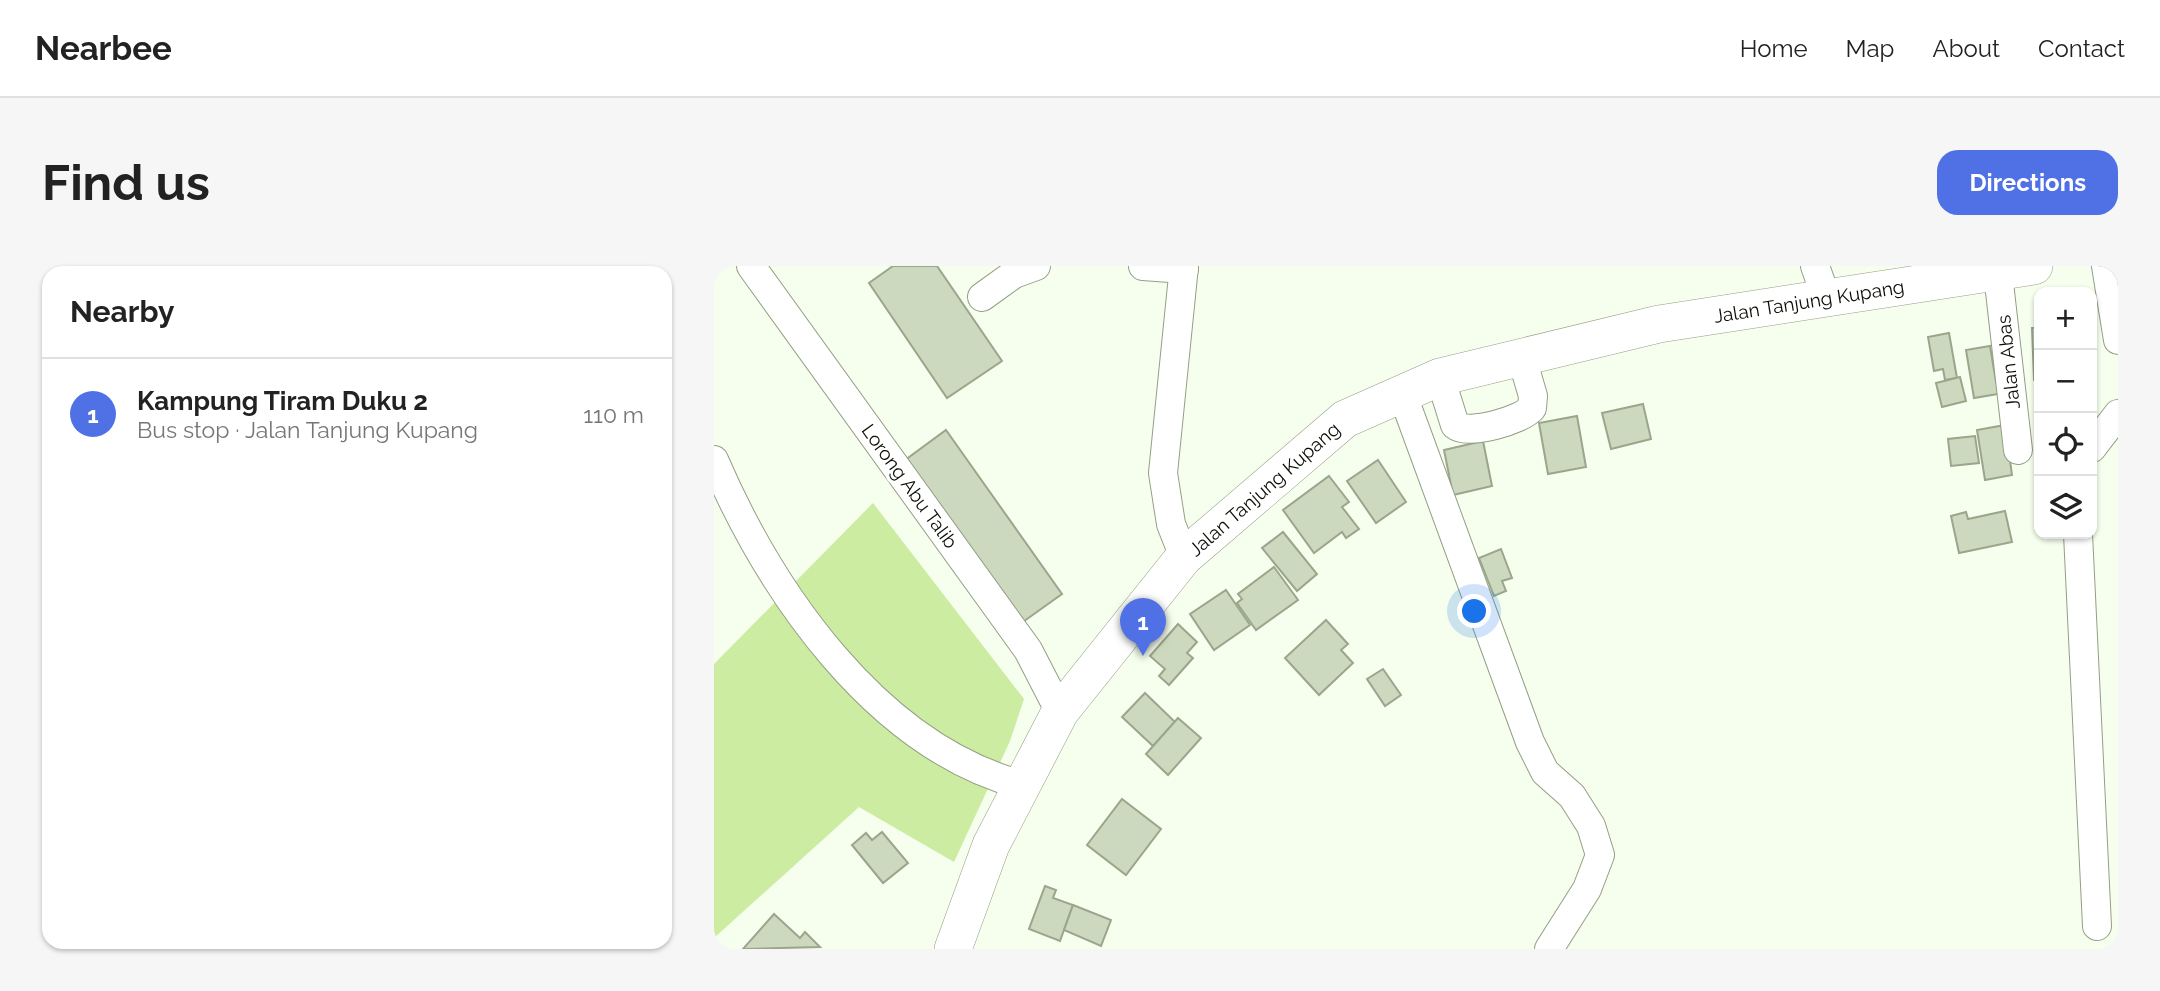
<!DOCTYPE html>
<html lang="en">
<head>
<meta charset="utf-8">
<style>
	:root { --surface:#fff; --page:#f6f6f6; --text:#222; --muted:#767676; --line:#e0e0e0; --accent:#4f71e5 }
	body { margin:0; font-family:Raleway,sans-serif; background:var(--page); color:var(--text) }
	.controls { position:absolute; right:21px; top:21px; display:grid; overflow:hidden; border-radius:14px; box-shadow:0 2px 5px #0004 }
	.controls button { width:63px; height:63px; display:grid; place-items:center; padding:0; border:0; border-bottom:2px solid var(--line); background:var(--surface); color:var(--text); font:35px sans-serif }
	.you { position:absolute; left:761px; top:346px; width:24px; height:24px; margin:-18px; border:5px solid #fff; border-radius:50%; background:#1a73e8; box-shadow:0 0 0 10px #1a73e833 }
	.badge { display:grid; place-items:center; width:46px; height:46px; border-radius:50%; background:var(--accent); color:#fff; font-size:23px; font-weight:700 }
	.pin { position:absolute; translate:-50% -58px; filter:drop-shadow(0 2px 4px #0008) }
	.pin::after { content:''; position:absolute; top:37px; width:24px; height:21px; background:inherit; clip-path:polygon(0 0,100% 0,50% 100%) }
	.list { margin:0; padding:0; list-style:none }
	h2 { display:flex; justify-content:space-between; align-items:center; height:91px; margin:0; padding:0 28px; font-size:30px }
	h2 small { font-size:23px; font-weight:400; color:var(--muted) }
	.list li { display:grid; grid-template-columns:46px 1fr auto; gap:21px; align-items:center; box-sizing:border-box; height:112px; padding:0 28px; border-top:2px solid var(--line) }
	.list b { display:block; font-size:26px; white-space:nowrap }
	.list p { margin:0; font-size:23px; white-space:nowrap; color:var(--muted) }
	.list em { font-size:23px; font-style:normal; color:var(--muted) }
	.icon { flex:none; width:38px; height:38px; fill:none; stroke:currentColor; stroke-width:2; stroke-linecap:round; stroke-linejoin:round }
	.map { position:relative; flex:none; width:1404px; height:683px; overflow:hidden; border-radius:21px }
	header { display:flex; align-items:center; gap:42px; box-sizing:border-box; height:98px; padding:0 35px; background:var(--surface); border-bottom:2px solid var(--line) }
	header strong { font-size:33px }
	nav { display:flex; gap:38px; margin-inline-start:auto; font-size:24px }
	.intro { display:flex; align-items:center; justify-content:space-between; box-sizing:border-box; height:168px; padding:0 42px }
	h1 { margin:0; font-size:49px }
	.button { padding:18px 32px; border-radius:21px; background:var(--accent); color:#fff; font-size:24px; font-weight:700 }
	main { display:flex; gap:42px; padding:0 42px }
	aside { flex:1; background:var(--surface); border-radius:21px; box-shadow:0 2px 5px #0004 }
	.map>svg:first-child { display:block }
	.green { fill:#cceca2 }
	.building { fill:#cdd9be; stroke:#9aa68c; stroke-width:2 }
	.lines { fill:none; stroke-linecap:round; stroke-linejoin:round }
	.minor-casing { stroke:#939f85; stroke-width:30 }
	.major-casing { stroke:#939f85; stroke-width:38 }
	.minor { stroke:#fff; stroke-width:28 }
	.major { stroke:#fff; stroke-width:37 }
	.labels { text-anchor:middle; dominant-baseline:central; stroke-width:7; stroke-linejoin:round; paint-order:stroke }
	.street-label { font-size:19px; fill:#0c1007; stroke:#fff }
</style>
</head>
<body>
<header>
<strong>Nearbee</strong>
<nav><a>Home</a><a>Map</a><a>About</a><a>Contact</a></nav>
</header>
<div class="intro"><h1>Find us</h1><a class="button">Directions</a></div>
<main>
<aside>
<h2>Nearby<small></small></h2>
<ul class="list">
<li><span class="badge">1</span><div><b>Kampung Tiram Duku 2</b><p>Bus stop · Jalan Tanjung Kupang</p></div><em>110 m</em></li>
</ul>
</aside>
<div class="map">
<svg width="1404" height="683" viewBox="0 0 1404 683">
	<rect width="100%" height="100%" fill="#f6feed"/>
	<!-- green -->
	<path class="green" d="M159,237L310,433L296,475L240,596L145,541L0,672V398Z"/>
	<!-- building -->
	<g class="building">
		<path d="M179,0H223L288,95L233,132L155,17Z"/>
		<path d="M1318,62H1325V114H1320Z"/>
		<path d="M1235,67L1243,112L1231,114L1229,103L1220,105L1214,71Z"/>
		<path d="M1276,80L1282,116L1288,114L1290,127L1260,132L1252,84Z"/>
		<path d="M1246,111L1252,135L1228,141L1222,117Z"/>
		<path d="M929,138L937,173L897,183L888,147Z"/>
		<path d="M863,150L872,201L834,208L825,157Z"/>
		<path d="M1291,159L1298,209L1271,214L1263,164Z"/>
		<path d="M232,164L348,328L299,363L183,200Z"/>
		<path d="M1261,170L1265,197L1237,200L1234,173Z"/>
		<path d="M769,175L778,220L739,229L730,184Z"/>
		<path d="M664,194L692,236L662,257L633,215Z"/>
		<path d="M615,210L635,236L628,241L645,263L632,272L628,266L600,287L569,244Z"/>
		<path d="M1291,245L1298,276L1245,287L1237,250L1252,246L1254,253Z"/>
		<path d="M569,266L603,308L583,325L548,282Z"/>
		<path d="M787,283L798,312L788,315L792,325L780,330L765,292Z"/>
		<path d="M560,301L584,334L542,364L523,337L528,333L524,328Z"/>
		<path d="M512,324L536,359L500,384L476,348Z"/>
		<path d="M612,354L634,378L627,384L639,397L605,429L571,392Z"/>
		<path d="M464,358L483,376L473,387L479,392L455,419L445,410L451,403L436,390Z"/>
		<path d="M669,403L687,429L671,440L653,413Z"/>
		<path d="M431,427L461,456L439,480L408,451Z"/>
		<path d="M464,452L487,472L454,509L432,488Z"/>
		<path d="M408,533L447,563L412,609L373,579Z"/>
		<path d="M168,566L194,597L169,617L138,579L152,567L158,574Z"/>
		<path d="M331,620L342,624L339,632L359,639L346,675L315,663Z"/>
		<path d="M359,639L397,654L387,680L350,664Z"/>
		<path d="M60,648L86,672L91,666L106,681L29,683Z"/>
	</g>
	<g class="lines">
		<!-- minor casing -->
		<g class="minor-casing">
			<g id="minor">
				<path d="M37,0L314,384L346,446"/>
				<path d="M429,0L470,3"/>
				<path d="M470,0L449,207L457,258L470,291"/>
				<path d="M1101,0L1112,31"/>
				<path d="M1392,0L1404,74"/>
				<path d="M1284,8L1304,184"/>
				<path d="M268,31L300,8L322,0"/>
				<path d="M726,111L741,159C754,170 808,154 818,142L819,130L807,89"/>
				<path d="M688,127L816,476L831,506L858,530L877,560L886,589L873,623L835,683"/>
				<path d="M1378,182L1404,148"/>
				<path d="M0,194C57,326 162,480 308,519"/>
				<path d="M1364,268L1383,660"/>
			</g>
		</g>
		<!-- major casing -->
		<g class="major-casing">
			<path id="major" d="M239,683L277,579L346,446L470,291L631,153L726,111L945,58L1320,0"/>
		</g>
		<!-- minor -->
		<use href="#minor" class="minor"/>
		<!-- major -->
		<use href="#major" class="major"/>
	</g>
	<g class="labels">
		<!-- street labels -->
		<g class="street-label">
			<text transform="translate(1095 35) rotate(-9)">Jalan Tanjung Kupang</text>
			<text transform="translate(1294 96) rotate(-96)">Jalan Abas</text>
			<text transform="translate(196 220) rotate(54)">Lorong Abu Talib</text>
			<text transform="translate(550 223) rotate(-41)">Jalan Tanjung Kupang</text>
		</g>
	</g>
</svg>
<div class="controls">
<button>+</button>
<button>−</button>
<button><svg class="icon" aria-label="locate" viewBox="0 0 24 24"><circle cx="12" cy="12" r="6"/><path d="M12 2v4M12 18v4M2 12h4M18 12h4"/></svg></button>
<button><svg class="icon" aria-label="layers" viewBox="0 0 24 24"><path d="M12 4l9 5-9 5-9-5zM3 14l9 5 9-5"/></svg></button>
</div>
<div class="you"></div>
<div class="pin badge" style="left:429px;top:390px">1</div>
</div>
</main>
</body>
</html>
